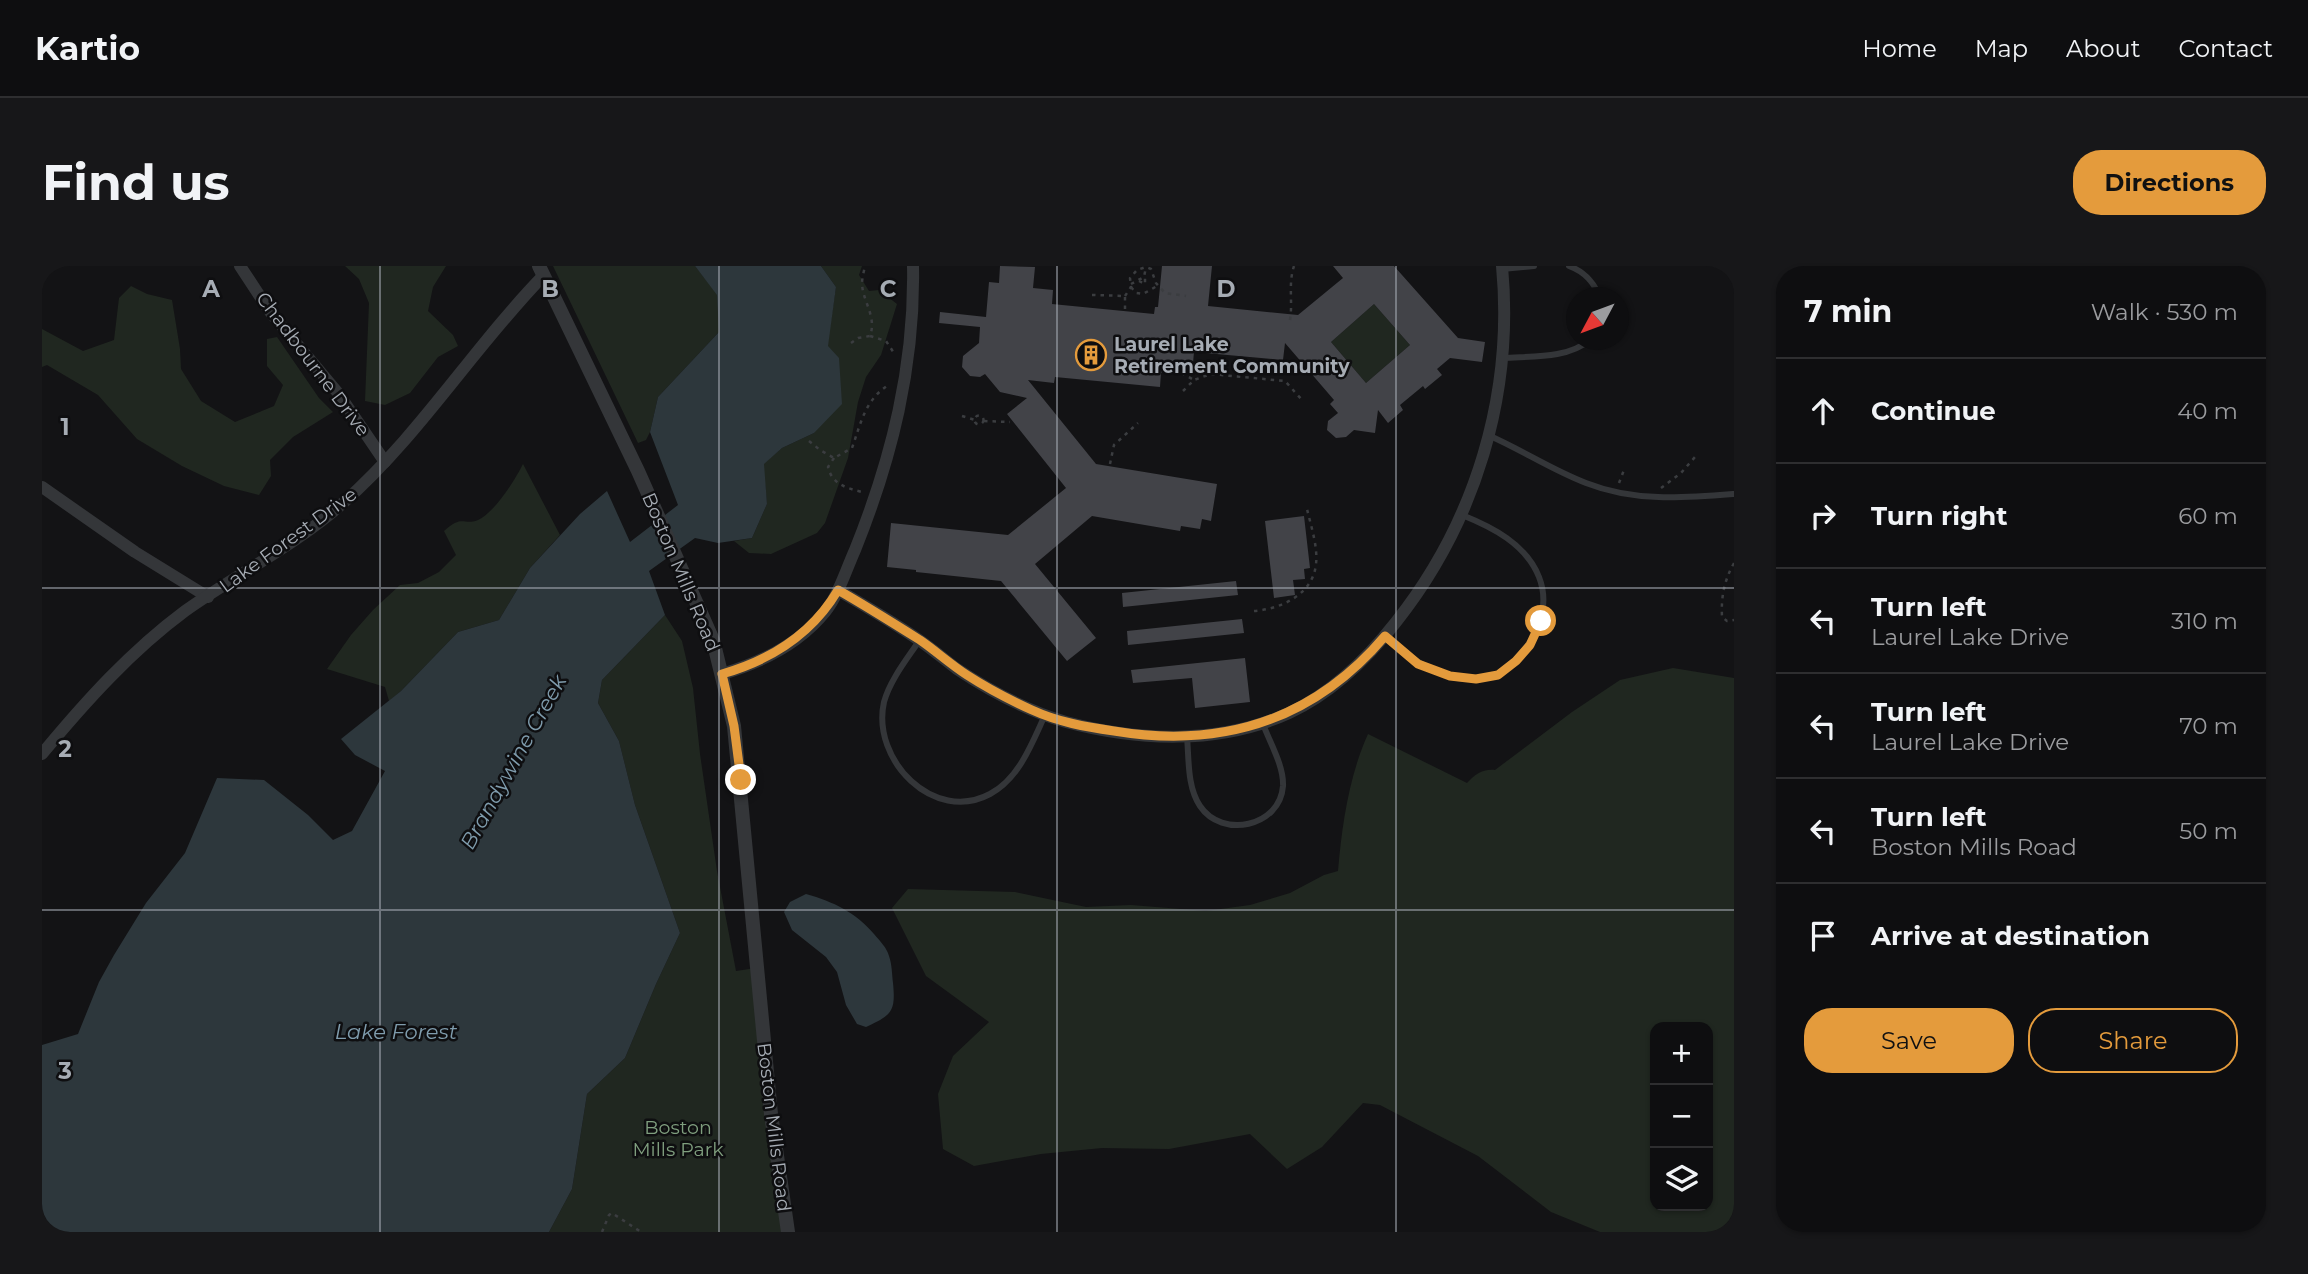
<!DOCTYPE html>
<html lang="en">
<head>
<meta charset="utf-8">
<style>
	:root { --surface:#0e0e10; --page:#171719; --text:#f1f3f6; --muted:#9b9c9f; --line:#2e2e30; --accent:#e49b3c }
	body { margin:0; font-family:Montserrat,sans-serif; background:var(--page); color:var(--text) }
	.controls { position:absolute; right:21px; bottom:21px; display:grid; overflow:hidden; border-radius:14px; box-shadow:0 2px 5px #0004 }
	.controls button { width:63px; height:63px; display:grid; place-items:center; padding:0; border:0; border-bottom:2px solid var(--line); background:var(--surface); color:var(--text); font:35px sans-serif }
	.compass { position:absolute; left:1524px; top:21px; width:63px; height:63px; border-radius:50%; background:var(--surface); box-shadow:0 2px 5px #0004; rotate:229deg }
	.stop { position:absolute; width:21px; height:21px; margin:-16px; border:5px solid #e49b3c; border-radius:50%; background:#fff }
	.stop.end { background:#e49b3c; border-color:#fff; box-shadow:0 2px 7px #0008 }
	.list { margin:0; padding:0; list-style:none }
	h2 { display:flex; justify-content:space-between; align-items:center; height:91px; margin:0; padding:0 28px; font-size:30px }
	h2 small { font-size:23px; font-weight:400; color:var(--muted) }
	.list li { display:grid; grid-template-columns:46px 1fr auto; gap:21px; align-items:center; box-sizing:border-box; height:105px; padding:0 28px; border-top:2px solid var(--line) }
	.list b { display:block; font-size:26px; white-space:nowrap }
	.list p { margin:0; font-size:23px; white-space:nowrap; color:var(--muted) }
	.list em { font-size:23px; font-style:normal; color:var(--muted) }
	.actions { display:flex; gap:14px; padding:21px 28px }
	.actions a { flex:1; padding:16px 0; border:2px solid var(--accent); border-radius:28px; text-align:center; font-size:24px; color:var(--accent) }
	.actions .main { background:var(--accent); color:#111 }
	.icon { flex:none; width:38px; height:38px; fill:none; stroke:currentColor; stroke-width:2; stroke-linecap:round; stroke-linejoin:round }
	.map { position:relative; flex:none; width:1692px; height:966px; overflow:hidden; border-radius:28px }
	header { display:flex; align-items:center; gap:42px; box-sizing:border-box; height:98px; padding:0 35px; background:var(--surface); border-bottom:2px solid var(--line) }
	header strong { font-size:33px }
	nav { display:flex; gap:38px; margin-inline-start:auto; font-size:24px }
	.intro { display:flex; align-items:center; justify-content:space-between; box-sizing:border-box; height:168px; padding:0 42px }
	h1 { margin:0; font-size:49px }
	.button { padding:18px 32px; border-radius:28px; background:var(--accent); color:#111; font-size:24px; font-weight:700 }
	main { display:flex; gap:42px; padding:0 42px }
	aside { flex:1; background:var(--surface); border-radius:28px; box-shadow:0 2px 5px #0004 }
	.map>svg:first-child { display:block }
	.green { fill:#202720; fill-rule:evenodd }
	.water { fill:#2d373c }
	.building { fill:#424348; fill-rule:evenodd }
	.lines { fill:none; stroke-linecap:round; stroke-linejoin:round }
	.path { stroke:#3b3d40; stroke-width:2.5; stroke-dasharray:3.5 5; stroke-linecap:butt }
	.service { stroke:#343639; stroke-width:6 }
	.minor { stroke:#343639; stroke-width:12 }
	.tertiary { stroke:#343639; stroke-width:14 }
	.route { stroke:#e49b3c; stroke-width:9 }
	.grid { fill:none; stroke:#a6acb4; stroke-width:2; stroke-opacity:0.55 }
	.labels { text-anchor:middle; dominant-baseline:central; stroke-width:5; stroke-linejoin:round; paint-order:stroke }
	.poi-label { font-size:19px; font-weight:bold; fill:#a6acb4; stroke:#0e0e10; text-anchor:start }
	.street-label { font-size:19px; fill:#a6acb4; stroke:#0e0e10 }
	.park-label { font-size:19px; fill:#7f9e7e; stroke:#0e0e10 }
	.water-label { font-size:21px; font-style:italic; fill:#7f9cad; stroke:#0e0e10 }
	.grid-label { font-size:23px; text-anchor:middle; font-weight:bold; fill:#a6acb4; stroke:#0e0e10; stroke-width:5; stroke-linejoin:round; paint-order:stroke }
</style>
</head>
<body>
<header>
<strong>Kartio</strong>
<nav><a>Home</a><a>Map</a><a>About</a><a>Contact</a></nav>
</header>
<div class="intro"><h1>Find us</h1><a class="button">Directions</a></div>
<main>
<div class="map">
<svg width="1692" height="966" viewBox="0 0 1692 966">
	<rect width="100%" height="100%" fill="#131315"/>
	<!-- green -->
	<g class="green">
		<path d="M303,0H404L391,21L386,45L411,69L416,80L396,91L368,127L343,139L323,135L327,37L317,13Z"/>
		<path d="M511,0H653L676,29L677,66L616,131L608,166L604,174L596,177Z"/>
		<path d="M779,0H820L817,9L827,25L837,24L855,38L839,89L824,111L816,136L806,192L783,257L775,267L729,288L707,287L692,275L710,272L725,238L721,198L740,182L772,167L794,21Z"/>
		<path d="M89,20L105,28L130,34L138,83L139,103L159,135L193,156L232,140L241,119L225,100V73L235,71L277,132L291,146L251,171L228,194L229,210L217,229L182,220L140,200L95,173L56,129L5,99L0,101V63L41,85L72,74L77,32Z"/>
		<path d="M1332,38L1368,79L1324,117L1289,76Z"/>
		<path d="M481,198L518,269L488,302L457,354L416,366L359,425L347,435L343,421L285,403L309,369L331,344L358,319L376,317L397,306L414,289L402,265C421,248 421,260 436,254C453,246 473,214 481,198Z"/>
		<path d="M623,349L640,375L651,422L658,488L675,605L694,705L714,702L746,966H507L530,923L545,828L583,792L614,718L638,667L593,539L577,475L556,437L560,414Z"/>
		<path d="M1631,402L1692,412V966H1558L1509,946L1436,890L1338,839L1321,837L1280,881L1245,903L1208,868L1127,883L1060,882L999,888L932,900L901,883L896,828L911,790L947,756L884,710L850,642L866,623L973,626L1044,641L1089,639L1164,645L1208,639L1248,627L1282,609L1296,605C1300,559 1307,510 1326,468L1425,517C1434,508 1440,503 1453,504L1530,446L1578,414ZM1613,761H1666V940H1613Z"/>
	</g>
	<!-- water -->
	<g class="water">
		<path d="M653,0H779L794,21L786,80L797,92L800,138L772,167L740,182L722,198L725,238L710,272L676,277L653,272L607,305L623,349L560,414L556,437L577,475L593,539L638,667L614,718L583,792L545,828L530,923L507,966H0V779L36,768L57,716L72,689L104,637L143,587L175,512L222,514L266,549L291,574L310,565L343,505L313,489L299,473L359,425L416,366L457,354L488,302L538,248L565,225L588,276L636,239L608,166L616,131L677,66L675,29Z"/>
		<path d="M764,628C792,636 813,646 832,668C838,675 845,682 847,690C850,698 850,709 851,717C854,747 849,749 824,761L815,758L804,739L795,706L784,691L750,664L742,646L748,636Z"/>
	</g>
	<!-- building -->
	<g class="building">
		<path d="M958,0L993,1L991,22L1011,24L1010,38L1112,48L1113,41H1116L1120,0H1170L1166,40L1256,49L1301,12L1291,0H1352L1416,72L1443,76L1440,96L1408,92L1395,103L1400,109L1383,123L1381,120L1358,139L1361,144L1346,157L1336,144L1333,167L1312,164L1304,171L1294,172L1285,164L1286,155L1296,147L1288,138L1292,134L1243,77L1241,94L1152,86L1151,97L1131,95L1119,107L1118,121L1013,111L1012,117L986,114L1054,198L1175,218L1169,255L1160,253L1158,263L1139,260L1138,265L1050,250L993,298L1054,372L1025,395L959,315L874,306V304L845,301L849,257L966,269L1024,222L965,148L985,132L958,126L943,108L938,111L928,110L920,101L921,90L937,77L938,61L897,57L898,46L944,51L947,16L957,17ZM1332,38L1368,79L1324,117L1289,76Z"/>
		<path d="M1262,250L1268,302L1262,303L1263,313L1251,314L1253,329L1232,332L1223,255Z"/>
		<path d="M1194,315L1196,329L1081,341L1080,327Z"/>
		<path d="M1200,353L1202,367L1086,379L1085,365Z"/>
		<path d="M1203,392L1208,436L1153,442L1150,412L1091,417L1089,404Z"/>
	</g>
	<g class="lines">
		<!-- path -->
		<g class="path">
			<path d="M1097,15L1103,18V12"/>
			<path d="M1089,18L1102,11L1104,1"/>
			<path d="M1089,21L1094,27L1101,28L1115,20"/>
			<path d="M1050,29L1083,30V48"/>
			<path d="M1083,30L1089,21L1088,12L1095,4L1104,1L1109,3L1114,17L1123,27L1144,30"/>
			<path d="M1248,54C1251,36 1246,18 1252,0"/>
			<path d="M828,70L844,75L852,87"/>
			<path d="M809,77L816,72L828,70C835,51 821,36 820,18C820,12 822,5 823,0"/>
			<path d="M1132,103L1152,114"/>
			<path d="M1141,125L1152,114L1169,108L1243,115L1261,135"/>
			<circle cx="937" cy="154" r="4.5"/>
			<path d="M920,150L933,154"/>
			<path d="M942,155L968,156"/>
			<path d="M767,175L778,184L792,192L810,182C819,157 823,133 848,118"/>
			<path d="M792,192L786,201C790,218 804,222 820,226"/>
			<path d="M1068,198L1072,179L1096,157"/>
			<path d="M1577,217L1582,204"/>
			<path d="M1619,222L1639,207L1653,191"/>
			<path d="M1692,297C1682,315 1679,331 1680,351L1685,355L1692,354"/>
			<path d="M1212,345C1238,343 1271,329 1274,298C1276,281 1269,260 1265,243"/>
			<path d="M560,966L567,949L570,947L599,966"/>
		</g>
		<!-- service -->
		<g class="service">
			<path d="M1527,0C1543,6 1552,16 1558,32"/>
			<path d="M1460,3L1492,0"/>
			<path d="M1461,92C1490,90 1525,93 1548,74"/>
			<path d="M1448,170C1480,184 1510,204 1544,217C1592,236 1641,232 1692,228"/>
			<path d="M1343,370C1363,387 1381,402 1406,410C1420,414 1439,414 1453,409C1458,408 1462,404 1466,400C1492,379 1510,344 1497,311C1484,278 1450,261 1420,249"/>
			<path d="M877,375C865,393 848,414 842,436C829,494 892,558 948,528C977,513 990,477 1003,449"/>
			<path d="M1145,471C1147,492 1145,521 1158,540C1180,573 1238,561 1241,520C1242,500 1228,477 1221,458"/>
		</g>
		<!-- minor -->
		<g class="minor">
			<path d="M198,0L229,47L296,127L343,196"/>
			<path d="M0,221L93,286L166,331"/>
			<path d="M796,324C823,340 851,356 877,374C890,383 902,393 915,403C948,425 986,445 1024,456C1096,475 1177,479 1247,447C1290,427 1325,393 1354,356C1434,255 1472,128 1460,0"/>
			<path d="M680,408C718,397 757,378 783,346C797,328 804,304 813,284C850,192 873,99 871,0"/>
			<path d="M0,488C43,436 89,385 143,345C195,308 254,279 301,237C378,169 431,82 502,9"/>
		</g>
		<!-- tertiary -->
		<path class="tertiary" d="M497,0L596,205L671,374L692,460L729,848L746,966"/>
	</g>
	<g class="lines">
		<!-- route -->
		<path class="route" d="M699,514L692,460L680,408C729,394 770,368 796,324C824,340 851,357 878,374C894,385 908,398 925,409C945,422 968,434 990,444C1016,456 1044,461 1072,465C1180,483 1272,454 1343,370L1376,398L1408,410L1434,413L1456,409L1474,395L1488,379L1499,355"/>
	</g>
	<!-- grid -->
	<path class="grid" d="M338,0V966M677,0V966M1015,0V966M1354,0V966M0,322H1692M0,644H1692"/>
	<!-- icons -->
	<defs>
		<g id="building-ring" transform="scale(1.575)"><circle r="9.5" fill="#0e0e10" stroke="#e49b3c" stroke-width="1.5"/><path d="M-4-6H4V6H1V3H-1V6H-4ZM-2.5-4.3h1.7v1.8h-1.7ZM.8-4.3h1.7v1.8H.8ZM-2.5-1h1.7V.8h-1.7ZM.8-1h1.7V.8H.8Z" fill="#e49b3c"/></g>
	</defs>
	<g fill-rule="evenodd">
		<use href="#building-ring" x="1049" y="89"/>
	</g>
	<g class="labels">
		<!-- poi labels -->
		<g class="poi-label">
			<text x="1072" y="78">Laurel Lake<tspan x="1072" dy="22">Retirement Community</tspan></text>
		</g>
		<!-- street labels -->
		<g class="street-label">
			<text transform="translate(271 98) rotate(53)">Chadbourne Drive</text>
			<text transform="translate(246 274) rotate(-36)">Lake Forest Drive</text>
			<text transform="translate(639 306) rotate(67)">Boston Mills Road</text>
			<text transform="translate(732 861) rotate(83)">Boston Mills Road</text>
		</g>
		<!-- park labels -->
		<g class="park-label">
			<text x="636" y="861">Boston<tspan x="636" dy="22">Mills Park</tspan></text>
		</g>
		<!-- water labels -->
		<g class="water-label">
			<text transform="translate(471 496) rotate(-61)">Brandywine Creek</text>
			<text x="354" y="765">Lake Forest</text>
		</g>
	</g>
	<g class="grid-label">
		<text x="169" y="31">A</text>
		<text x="508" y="31">B</text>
		<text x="846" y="31">C</text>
		<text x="1184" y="31">D</text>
		<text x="23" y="169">1</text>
		<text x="23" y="491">2</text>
		<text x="23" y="813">3</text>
	</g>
</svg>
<div class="controls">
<button>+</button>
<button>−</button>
<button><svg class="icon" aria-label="layers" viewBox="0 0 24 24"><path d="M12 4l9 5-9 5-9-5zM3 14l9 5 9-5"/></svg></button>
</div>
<svg class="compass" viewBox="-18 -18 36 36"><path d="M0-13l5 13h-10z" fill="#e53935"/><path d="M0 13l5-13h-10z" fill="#9b9c9f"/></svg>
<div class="stop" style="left:1499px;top:355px"></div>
<div class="stop end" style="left:699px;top:514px"></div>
</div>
<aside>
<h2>7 min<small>Walk · 530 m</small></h2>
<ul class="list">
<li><svg class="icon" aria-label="ahead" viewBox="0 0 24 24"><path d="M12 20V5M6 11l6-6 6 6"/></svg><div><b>Continue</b></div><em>40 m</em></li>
<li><svg class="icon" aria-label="right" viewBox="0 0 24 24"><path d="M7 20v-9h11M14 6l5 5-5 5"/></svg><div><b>Turn right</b></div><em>60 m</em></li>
<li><svg class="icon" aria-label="left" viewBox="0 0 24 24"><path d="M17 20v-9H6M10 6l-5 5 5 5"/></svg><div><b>Turn left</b><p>Laurel Lake Drive</p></div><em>310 m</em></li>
<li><svg class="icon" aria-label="left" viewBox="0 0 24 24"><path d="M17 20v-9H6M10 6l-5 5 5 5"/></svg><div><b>Turn left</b><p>Laurel Lake Drive</p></div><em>70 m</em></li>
<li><svg class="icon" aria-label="left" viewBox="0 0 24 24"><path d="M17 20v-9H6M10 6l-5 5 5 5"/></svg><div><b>Turn left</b><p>Boston Mills Road</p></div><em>50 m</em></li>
<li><svg class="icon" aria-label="arrive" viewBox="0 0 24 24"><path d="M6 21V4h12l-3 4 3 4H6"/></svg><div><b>Arrive at destination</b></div></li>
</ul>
<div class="actions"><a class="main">Save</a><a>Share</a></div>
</aside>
</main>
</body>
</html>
